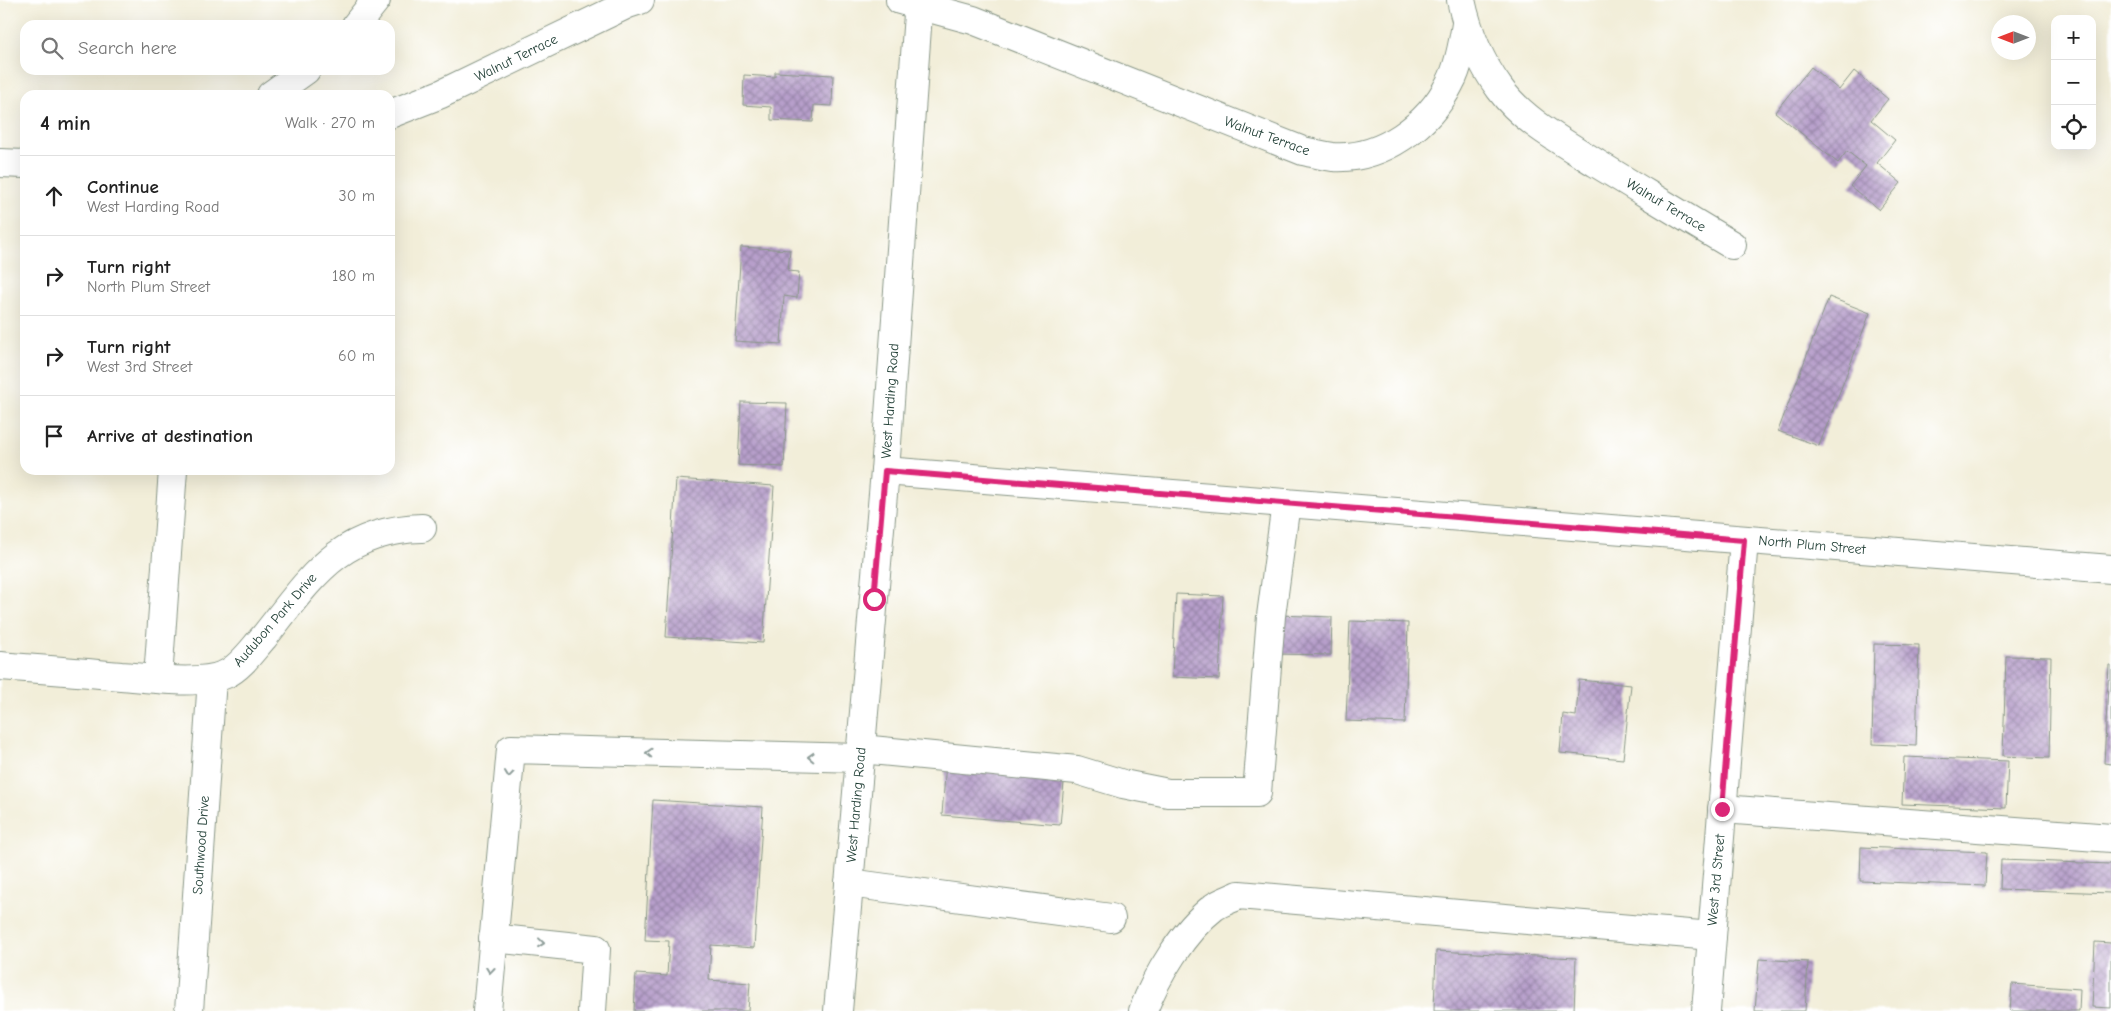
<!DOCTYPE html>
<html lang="en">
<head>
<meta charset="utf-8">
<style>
	:root { --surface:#fff; --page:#f2f2f2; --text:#222; --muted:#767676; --line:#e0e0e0 }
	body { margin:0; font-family:"Comic Neue",sans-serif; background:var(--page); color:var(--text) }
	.controls { position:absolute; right:15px; top:15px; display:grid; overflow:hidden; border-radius:10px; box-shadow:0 5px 20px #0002 }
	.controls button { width:45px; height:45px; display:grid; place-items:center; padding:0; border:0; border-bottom:1px solid var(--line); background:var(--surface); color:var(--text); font:25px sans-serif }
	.compass { position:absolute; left:1991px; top:15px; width:45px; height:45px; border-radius:50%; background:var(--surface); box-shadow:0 5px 20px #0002; rotate:270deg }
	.stop { position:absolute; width:15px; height:15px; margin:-11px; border:4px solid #db2777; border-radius:50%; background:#fff }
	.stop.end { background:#db2777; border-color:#fff; box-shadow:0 1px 5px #0008 }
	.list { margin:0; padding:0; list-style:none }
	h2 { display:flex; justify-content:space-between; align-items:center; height:65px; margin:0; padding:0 20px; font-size:21px }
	h2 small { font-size:16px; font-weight:400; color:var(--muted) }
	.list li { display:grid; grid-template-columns:32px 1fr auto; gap:15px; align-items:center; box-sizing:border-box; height:80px; padding:0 20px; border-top:1px solid var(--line) }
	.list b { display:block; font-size:19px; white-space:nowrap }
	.list p { margin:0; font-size:16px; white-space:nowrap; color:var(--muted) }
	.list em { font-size:16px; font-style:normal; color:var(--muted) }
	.icon { flex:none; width:28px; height:28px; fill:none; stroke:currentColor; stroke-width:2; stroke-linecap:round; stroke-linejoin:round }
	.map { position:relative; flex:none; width:2111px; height:1011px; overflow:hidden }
	.search { position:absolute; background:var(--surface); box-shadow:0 5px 20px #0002; left:20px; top:20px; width:375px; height:55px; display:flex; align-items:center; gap:12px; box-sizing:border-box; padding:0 18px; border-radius:15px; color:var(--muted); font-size:19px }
	.panel { position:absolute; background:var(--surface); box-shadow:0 5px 20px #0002; left:20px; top:90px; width:375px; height:385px; border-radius:15px }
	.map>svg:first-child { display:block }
	.building { fill:url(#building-cross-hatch) }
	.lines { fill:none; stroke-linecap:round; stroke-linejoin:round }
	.minor-casing { stroke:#889686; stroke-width:30 }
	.minor { stroke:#fff; stroke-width:28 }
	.oneway { stroke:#8f9e9a }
	.route { stroke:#db2777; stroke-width:6 }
	.labels { text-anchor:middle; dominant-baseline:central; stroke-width:4; stroke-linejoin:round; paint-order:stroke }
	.street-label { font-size:14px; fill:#1f3d34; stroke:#fff }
</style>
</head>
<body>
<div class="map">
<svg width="2111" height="1011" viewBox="0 0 2111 1011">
	<defs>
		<pattern id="building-cross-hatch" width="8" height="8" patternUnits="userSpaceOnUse" patternTransform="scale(1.25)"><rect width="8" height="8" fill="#b79fcb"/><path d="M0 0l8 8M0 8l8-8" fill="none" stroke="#9483a6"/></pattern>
	</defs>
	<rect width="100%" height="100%" fill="#fff"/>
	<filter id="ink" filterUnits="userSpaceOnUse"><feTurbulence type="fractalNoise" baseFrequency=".02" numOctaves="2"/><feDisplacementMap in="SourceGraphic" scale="10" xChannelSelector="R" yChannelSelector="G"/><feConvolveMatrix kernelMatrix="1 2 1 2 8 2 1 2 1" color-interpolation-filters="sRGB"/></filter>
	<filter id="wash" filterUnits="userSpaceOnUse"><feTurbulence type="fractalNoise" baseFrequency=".0096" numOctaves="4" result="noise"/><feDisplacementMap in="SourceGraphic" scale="20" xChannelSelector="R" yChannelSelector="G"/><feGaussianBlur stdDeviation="1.12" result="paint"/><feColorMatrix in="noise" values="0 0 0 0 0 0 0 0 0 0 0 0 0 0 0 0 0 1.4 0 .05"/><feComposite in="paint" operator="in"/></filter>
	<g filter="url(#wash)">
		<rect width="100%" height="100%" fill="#f2eed9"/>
		<g id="blocks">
			<!-- building -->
			<g class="building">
				<path d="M1811,67L1839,90L1854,71L1888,99L1871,120L1895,140L1877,163L1901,183L1879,210L1850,186L1866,166L1847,151L1838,163L1775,112Z"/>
				<path d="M775,72L833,75L832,106L814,105L813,122L771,120V107L743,105L744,75L775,77Z"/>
				<path d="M741,247L790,250L788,271L799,272L797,298L784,296L781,344L735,341Z"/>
				<path d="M1829,297L1870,313L1819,446L1778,431Z"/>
				<path d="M741,402L787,403L784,467L738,465Z"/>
				<path d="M676,479L774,486L763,643L666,637Z"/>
				<path d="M1176,594L1223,596L1219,679L1172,677Z"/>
				<path d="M1278,615L1332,617L1331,655L1276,654Z"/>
				<path d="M1350,621L1408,623L1405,723L1346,721Z"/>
				<path d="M1874,644L1919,645L1916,746L1872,744Z"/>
				<path d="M2006,656L2051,657L2049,758L2003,756Z"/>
				<path d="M2109,665H2111V764L2104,763Z"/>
				<path d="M1579,680L1631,685L1623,759L1560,753L1563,714L1576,716Z"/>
				<path d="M1904,757L2008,761L2006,808L1902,804Z"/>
				<path d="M946,762L1065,772L1060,825L942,815Z"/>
				<path d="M653,800L763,807L754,948L711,945L709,980L750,983L748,1011H634L636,974L667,976L669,941L645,940Z"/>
				<path d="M1861,847L1987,852L1985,886L1860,881Z"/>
				<path d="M2001,860L2111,864V893L2000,889Z"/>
				<path d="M2095,942L2111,943V1008L2092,1007Z"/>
				<path d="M1436,951L1576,958L1574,1011H1434Z"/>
				<path d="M1759,959L1808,962L1805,1011H1755Z"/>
				<path d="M2012,984L2080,989L2079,1011H2010Z"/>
			</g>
		</g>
	</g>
	<g filter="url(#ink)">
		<use href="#blocks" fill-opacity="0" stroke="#889686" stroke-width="1"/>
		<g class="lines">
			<!-- minor casing -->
			<g class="minor-casing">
				<g id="minor">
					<path d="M900,0L973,20L1303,151C1313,153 1323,156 1333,157C1382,160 1429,125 1450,83C1459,67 1463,43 1466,24"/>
					<path d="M1461,0C1468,33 1480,62 1500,89C1523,121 1563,142 1596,163C1641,190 1686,218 1732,245"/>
					<path d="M356,25L376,0"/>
					<path d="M271,95L306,70"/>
					<path d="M390,114L441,94L628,4L640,0"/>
					<path d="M0,163L25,164"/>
					<path d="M885,471L2111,569"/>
					<path d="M0,666C40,669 81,672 121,676C150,678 200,686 226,674C241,667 253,649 264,637C311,578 339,530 422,528"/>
					<path d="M158,678L173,470"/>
					<path d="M861,749L1077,770L1123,784L1168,793H1257L1271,616L1286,503"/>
					<path d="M1722,809L2111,838"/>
					<path d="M849,883L1111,918"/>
					<path d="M493,938L596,949L592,1011"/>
					<path d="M189,1011L212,679"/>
					<path d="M487,1011L511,749L860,758"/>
					<path d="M838,1011L885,471L919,0"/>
					<path d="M1143,1011C1156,976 1184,930 1214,907C1221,902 1231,899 1239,895L1712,936"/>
					<path d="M1706,1011L1744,540"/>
				</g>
			</g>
			<!-- minor -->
			<use href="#minor" class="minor"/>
		</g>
		<!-- one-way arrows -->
		<defs><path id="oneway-chevron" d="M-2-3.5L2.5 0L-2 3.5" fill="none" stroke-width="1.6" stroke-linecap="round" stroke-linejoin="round" transform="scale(1.25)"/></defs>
		<g class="oneway">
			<use href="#oneway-chevron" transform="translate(649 753) rotate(-178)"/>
			<use href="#oneway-chevron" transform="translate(811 757) rotate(-178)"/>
			<use href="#oneway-chevron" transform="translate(509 774) rotate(96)"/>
			<use href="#oneway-chevron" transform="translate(541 943) rotate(6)"/>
			<use href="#oneway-chevron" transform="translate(490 970) rotate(96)"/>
		</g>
	</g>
	<g class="lines" filter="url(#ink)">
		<!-- route -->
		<path class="route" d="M874,599L885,471L1744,540L1722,809"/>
	</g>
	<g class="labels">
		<!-- street labels -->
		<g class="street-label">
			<text transform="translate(516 58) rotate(-26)">Walnut Terrace</text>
			<text transform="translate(1267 136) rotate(20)">Walnut Terrace</text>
			<text transform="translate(1666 205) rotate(31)">Walnut Terrace</text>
			<text transform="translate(890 401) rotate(-86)">West Harding Road</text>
			<text transform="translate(1812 545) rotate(5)">North Plum Street</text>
			<text transform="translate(275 620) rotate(-49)">Audubon Park Drive</text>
			<text transform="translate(856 805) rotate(-85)">West Harding Road</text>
			<text transform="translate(201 845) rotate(-86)">Southwood Drive</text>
			<text transform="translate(1716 880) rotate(-85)">West 3rd Street</text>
		</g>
	</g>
</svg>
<div class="controls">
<button>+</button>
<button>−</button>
<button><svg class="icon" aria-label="locate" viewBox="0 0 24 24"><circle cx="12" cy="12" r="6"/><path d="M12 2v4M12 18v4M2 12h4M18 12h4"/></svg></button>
</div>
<svg class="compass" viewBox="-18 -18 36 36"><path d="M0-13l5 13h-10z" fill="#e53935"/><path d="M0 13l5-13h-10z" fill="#767676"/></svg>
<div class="stop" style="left:874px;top:599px"></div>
<div class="stop end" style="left:1722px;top:809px"></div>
<div class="search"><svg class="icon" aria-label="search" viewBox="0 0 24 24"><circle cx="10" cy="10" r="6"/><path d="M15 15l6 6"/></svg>Search here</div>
<section class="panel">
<h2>4 min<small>Walk · 270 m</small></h2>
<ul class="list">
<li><svg class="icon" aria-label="ahead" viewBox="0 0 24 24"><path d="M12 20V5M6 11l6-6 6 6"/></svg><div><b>Continue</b><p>West Harding Road</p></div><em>30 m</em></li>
<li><svg class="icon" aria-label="right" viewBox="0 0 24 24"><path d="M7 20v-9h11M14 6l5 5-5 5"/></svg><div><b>Turn right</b><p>North Plum Street</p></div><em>180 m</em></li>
<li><svg class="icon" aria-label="right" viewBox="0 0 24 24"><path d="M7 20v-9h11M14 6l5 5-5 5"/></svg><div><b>Turn right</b><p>West 3rd Street</p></div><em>60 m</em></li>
<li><svg class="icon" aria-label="arrive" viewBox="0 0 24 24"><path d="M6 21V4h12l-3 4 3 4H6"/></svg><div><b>Arrive at destination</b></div></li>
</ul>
</section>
</div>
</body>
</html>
